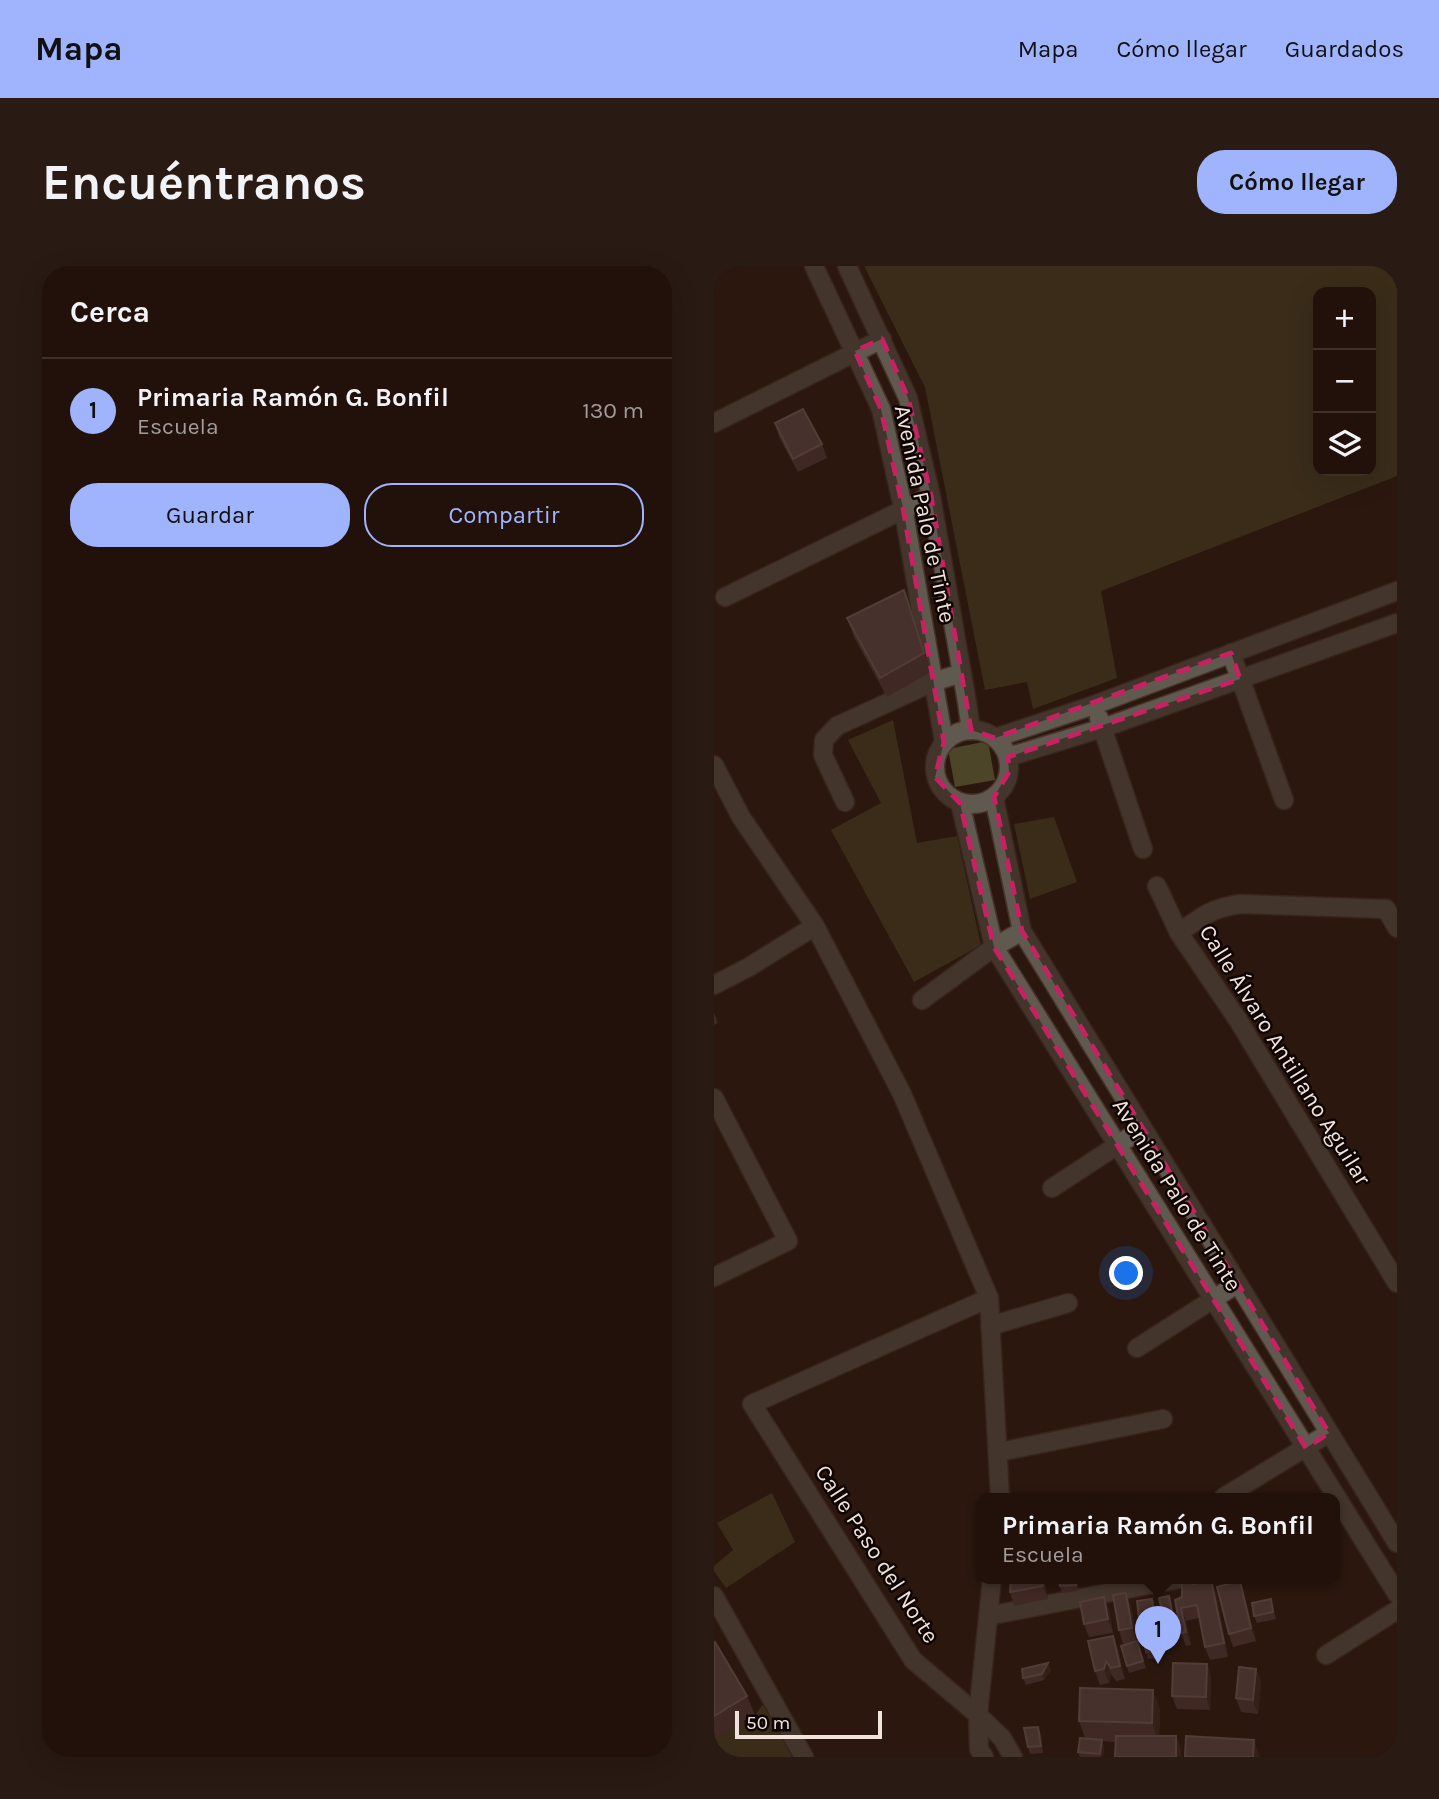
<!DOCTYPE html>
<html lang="es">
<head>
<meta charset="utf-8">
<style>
	:root { --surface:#21110a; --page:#291a13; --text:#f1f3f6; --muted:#a29d9c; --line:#3e312b; --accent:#a0b3fd }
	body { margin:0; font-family:Karla,sans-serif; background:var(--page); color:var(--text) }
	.controls { position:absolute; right:21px; top:21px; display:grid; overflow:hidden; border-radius:14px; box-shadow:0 7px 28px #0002 }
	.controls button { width:63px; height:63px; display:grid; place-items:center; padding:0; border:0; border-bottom:2px solid var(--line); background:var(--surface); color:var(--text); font:35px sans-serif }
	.scale { position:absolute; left:21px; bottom:18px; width:147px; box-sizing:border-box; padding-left:7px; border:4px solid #f2e2dc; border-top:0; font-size:19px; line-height:24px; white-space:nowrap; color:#f2e2dc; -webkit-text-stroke:5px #0e0503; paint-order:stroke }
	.you { position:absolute; left:413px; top:1008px; width:24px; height:24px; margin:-18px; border:5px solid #fff; border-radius:50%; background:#1a73e8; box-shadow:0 0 0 10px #1a73e833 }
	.badge { display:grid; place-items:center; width:46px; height:46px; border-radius:50%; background:var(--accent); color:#111; font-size:23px; font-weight:700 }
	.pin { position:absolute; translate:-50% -58px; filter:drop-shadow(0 2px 4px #0008) }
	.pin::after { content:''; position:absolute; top:37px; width:24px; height:21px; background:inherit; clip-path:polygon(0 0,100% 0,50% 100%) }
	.popup { position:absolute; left:262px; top:1227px; width:364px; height:91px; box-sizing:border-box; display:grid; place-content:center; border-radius:14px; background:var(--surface); filter:drop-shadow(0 2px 5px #0005); font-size:23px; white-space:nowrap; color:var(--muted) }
	.popup b { font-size:26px; color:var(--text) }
	.popup::after { content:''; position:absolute; left:50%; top:100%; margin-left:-14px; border:14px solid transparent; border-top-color:var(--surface) }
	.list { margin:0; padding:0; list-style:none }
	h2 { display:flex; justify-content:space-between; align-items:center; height:91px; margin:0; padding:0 28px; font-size:30px }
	h2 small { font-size:23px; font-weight:400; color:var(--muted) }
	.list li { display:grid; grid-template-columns:46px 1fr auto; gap:21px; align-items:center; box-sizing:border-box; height:105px; padding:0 28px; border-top:2px solid var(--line) }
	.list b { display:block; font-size:26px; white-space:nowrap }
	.list p { margin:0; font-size:23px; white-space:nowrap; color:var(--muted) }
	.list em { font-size:23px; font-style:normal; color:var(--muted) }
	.actions { display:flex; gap:14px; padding:21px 28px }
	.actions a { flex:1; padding:16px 0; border:2px solid var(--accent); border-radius:28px; text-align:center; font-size:24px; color:var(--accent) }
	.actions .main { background:var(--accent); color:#111 }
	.icon { flex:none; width:38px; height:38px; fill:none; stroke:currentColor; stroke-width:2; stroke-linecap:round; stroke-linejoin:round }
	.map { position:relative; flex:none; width:683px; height:1491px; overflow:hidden; border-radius:28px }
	header { display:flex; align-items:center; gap:42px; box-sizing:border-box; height:98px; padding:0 35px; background:var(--accent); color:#111 }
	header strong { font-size:33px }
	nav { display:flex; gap:38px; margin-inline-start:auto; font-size:24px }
	.intro { display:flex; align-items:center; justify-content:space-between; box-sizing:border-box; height:168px; padding:0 42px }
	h1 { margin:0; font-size:49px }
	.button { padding:18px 32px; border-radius:28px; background:var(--accent); color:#111; font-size:24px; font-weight:700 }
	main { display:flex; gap:42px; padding:0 42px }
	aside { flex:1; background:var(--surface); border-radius:28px; box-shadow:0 7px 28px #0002 }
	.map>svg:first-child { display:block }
	.green { fill:#4c4527; fill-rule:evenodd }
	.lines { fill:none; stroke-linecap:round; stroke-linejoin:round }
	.street-casing { stroke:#48332b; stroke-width:21 }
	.street { stroke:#605950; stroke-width:18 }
	.wall { fill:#593f40 }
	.shaded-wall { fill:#402825 }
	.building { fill:#695151; stroke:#7e6866; stroke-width:2 }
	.marked { fill:none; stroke:#c42261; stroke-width:5; stroke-dasharray:14 9; stroke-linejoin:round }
	.labels { text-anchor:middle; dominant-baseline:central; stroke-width:5; stroke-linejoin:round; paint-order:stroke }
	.street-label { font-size:23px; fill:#f2e2dc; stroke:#0e0503 }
</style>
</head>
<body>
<header>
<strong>Mapa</strong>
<nav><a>Mapa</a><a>Cómo llegar</a><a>Guardados</a></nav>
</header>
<div class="intro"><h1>Encuéntranos</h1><a class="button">Cómo llegar</a></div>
<main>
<aside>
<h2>Cerca<small></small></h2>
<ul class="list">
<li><span class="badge">1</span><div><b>Primaria Ramón G. Bonfil</b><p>Escuela</p></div><em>130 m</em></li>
</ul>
<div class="actions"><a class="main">Guardar</a><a>Compartir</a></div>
</aside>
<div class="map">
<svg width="683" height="1491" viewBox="0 0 683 1491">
	<rect width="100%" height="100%" fill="#2c170e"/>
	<!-- green -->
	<g class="green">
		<path d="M150,0H683V210L387,325L403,412L319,443L313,416L271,424L211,121ZM657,26V205H604V26Z"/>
		<path d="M179,454L203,577L243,570L267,679L200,716L117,564L167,537L134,474Z"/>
		<path d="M274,475L281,514L241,521L234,483Z"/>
		<path d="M340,551L363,616L316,633L300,558Z"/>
		<path d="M58,1227L81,1276L12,1322L0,1305V1300L19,1284L3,1257Z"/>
		<path d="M54,1432L89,1491H0V1471L41,1449Z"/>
	</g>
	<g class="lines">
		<!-- street casing -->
		<g class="street-casing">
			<g id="street">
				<path d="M100,0L167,143L189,242L230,476"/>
				<path d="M133,0L194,132L217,230L253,436L257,464"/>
				<path d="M0,157L168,73"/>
				<path d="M11,331L217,230"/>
				<path d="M517,387L570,534"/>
				<path d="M385,452L429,583"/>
				<circle cx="258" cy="501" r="37"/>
				<path d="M281,472L380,439L683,325"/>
				<path d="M294,491L389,462L683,357"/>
				<path d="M0,499L27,551L101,660L188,828L275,1032L286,1232"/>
				<path d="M280,531L308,665L683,1277"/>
				<path d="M131,536L109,489L110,474L123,460L219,416L248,407"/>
				<path d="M246,537L280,681L683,1328"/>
				<path d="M443,620L465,667L524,754L683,1017"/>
				<path d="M672,643L683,662"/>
				<path d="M465,667C488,650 498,642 526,638L672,643"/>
				<path d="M0,719L35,701L101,660"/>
				<path d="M208,734L280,681L308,665"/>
				<path d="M0,832L74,975L0,1011"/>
				<path d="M338,922L428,863"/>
				<path d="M275,1032L38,1138L199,1394L264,1449L288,1472L299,1491"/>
				<path d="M276,1060L354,1037"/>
				<path d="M423,1082L523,1018"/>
				<path d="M285,1186L449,1153"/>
				<path d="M510,1231L615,1167"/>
				<path d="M0,1330L90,1491"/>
				<path d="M274,1350L470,1312"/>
				<path d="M612,1389L683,1344"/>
				<path d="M270,1491L265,1483L264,1449L278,1312"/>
			</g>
		</g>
		<!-- street -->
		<use href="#street" class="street"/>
	</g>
	<!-- wall -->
	<g class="wall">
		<path d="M61,157L108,178L113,192L84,206L65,171Z"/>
		<path d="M190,324L217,406L173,431L140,371L133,352Z"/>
		<path d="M0,747L4,757L0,759Z"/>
		<path d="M297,1312H329L334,1333L300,1340L296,1326Z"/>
		<path d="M363,1312L364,1325L348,1327L346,1320Z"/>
		<path d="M478,1318L502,1327L514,1391L496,1394L491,1381L485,1352L472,1355L477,1379L472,1380L467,1367L461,1334L468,1331Z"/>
		<path d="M412,1327L417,1340L423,1375L409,1378L405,1364Z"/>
		<path d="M530,1329L542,1375L519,1381L515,1368Z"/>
		<path d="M455,1330L465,1372L455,1374L453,1367Z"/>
		<path d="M390,1331L395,1344L399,1367L375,1371L370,1358Z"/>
		<path d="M438,1333L440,1339L442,1358L445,1364L448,1391L434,1393L432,1386L428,1360L425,1353Z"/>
		<path d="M559,1340L562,1353L543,1357L540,1350Z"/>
		<path d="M399,1370L404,1383L411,1413L402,1415L397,1408L395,1417L386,1419L381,1405Z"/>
		<path d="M423,1375L432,1402L415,1407L407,1380Z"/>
		<path d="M0,1377L33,1430L41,1449L0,1473Z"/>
		<path d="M493,1398L497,1411L496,1444L463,1443L458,1430Z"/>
		<path d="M542,1403L547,1417L544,1448L527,1446L522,1432Z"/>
		<path d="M337,1404L330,1414L312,1419L309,1412Z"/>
		<path d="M446,1443L445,1470H462L467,1484L402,1476L388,1475L390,1481L389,1491H366L364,1486L371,1472L365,1455Z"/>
		<path d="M327,1468L329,1487L316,1488L314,1481Z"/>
	</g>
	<!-- shaded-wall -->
	<g class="shaded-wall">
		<path d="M190,324L197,343L217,406L210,387Z"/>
		<path d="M327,1312L330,1313L334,1333L329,1320Z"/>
		<path d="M497,1314L502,1327L514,1391L510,1377Z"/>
		<path d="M526,1315L530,1329L542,1375L537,1362Z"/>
		<path d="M412,1327L417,1340L423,1375L418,1362Z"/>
		<path d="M455,1330L457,1336L465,1372L462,1365Z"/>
		<path d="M390,1331L395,1344L399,1367L394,1353Z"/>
		<path d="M438,1333L440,1339L443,1358L440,1351Z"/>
		<path d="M467,1342L472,1355L477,1379L472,1366Z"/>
		<path d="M442,1357L445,1364L448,1391L446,1384Z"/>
		<path d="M399,1370L404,1383L411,1413L406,1400Z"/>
		<path d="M392,1395L397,1408L395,1417L390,1403Z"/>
		<path d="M334,1397L337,1404L330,1414L328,1408Z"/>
		<path d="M493,1398L497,1411L496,1444L492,1431Z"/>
		<path d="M542,1403L547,1417L544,1448L539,1434Z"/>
		<path d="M439,1424L446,1443L445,1477L438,1457Z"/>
		<path d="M324,1461L327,1468L329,1487L327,1480Z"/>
		<path d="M462,1470L467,1484V1491H462Z"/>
		<path d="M388,1474L390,1481L389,1491H387L386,1488Z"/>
		<path d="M540,1474L546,1491H539Z"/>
	</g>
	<!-- building -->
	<g class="building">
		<path d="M89,143L108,178L79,193L61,157Z"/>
		<path d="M190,324L210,387L166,412L133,352Z"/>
		<path d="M297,1312H327L329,1320L296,1326Z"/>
		<path d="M345,1312H361L362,1319L346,1320Z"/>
		<path d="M475,1312L478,1318L497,1314L510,1377L491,1381L483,1339L467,1342L472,1366L467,1367L461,1334L468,1331V1313Z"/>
		<path d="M526,1315L537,1362L515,1368L503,1321Z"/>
		<path d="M412,1327L418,1362L405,1364L399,1329Z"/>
		<path d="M455,1330L462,1365L453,1367L445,1332Z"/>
		<path d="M390,1331L394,1353L370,1358L366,1336Z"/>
		<path d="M438,1333L440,1351L425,1353L423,1335Z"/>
		<path d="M557,1333L559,1346L540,1350L538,1337Z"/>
		<path d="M442,1357L446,1384L432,1386L428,1359Z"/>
		<path d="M399,1370L406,1400L397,1402L392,1395L390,1403L381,1405L374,1375Z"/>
		<path d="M423,1375L429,1395L413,1400L407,1380Z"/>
		<path d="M1,1376L33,1430L0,1450V1377Z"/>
		<path d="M334,1397L328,1408L309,1412L308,1403Z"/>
		<path d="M459,1397L493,1398L492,1431L458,1430Z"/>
		<path d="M525,1401L542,1403L539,1434L522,1432Z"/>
		<path d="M366,1422L439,1424L438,1457L365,1455Z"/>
		<path d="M324,1461L327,1480L314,1481L310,1462Z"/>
		<path d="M402,1470H462V1491H401Z"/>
		<path d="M472,1470L540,1474L539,1491H471Z"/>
		<path d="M366,1472L388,1474L386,1488L364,1486Z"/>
	</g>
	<!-- marked area -->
	<path d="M0 0H683V1491H0ZM168,73L194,132L217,230L257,464L281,472L517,387L526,413L294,491L295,506L280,531L308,665L615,1167L592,1182L280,681L246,537L221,511L230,476L189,242L167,143L141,85Z" fill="#2c170e" fill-opacity=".55" fill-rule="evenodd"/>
	<path class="marked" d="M168,73L194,132L217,230L257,464L281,472L517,387L526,413L294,491L295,506L280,531L308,665L615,1167L592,1182L280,681L246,537L221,511L230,476L189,242L167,143L141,85Z"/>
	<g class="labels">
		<!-- street labels -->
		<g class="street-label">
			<text transform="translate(211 248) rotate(78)">Avenida Palo de Tinte</text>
			<text transform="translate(571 789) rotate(58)">Calle Álvaro Antillano Aguilar</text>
			<text transform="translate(463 929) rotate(58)">Avenida Palo de Tinte</text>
			<text transform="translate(163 1288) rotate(57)">Calle Paso del Norte</text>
		</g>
	</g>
</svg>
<div class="controls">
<button>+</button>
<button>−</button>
<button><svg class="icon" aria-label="layers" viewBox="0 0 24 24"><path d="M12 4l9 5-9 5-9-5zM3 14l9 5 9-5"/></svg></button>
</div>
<div class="scale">50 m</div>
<div class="you"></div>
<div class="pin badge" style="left:444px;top:1398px">1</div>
<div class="popup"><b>Primaria Ramón G. Bonfil</b>Escuela</div>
</div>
</main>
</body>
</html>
